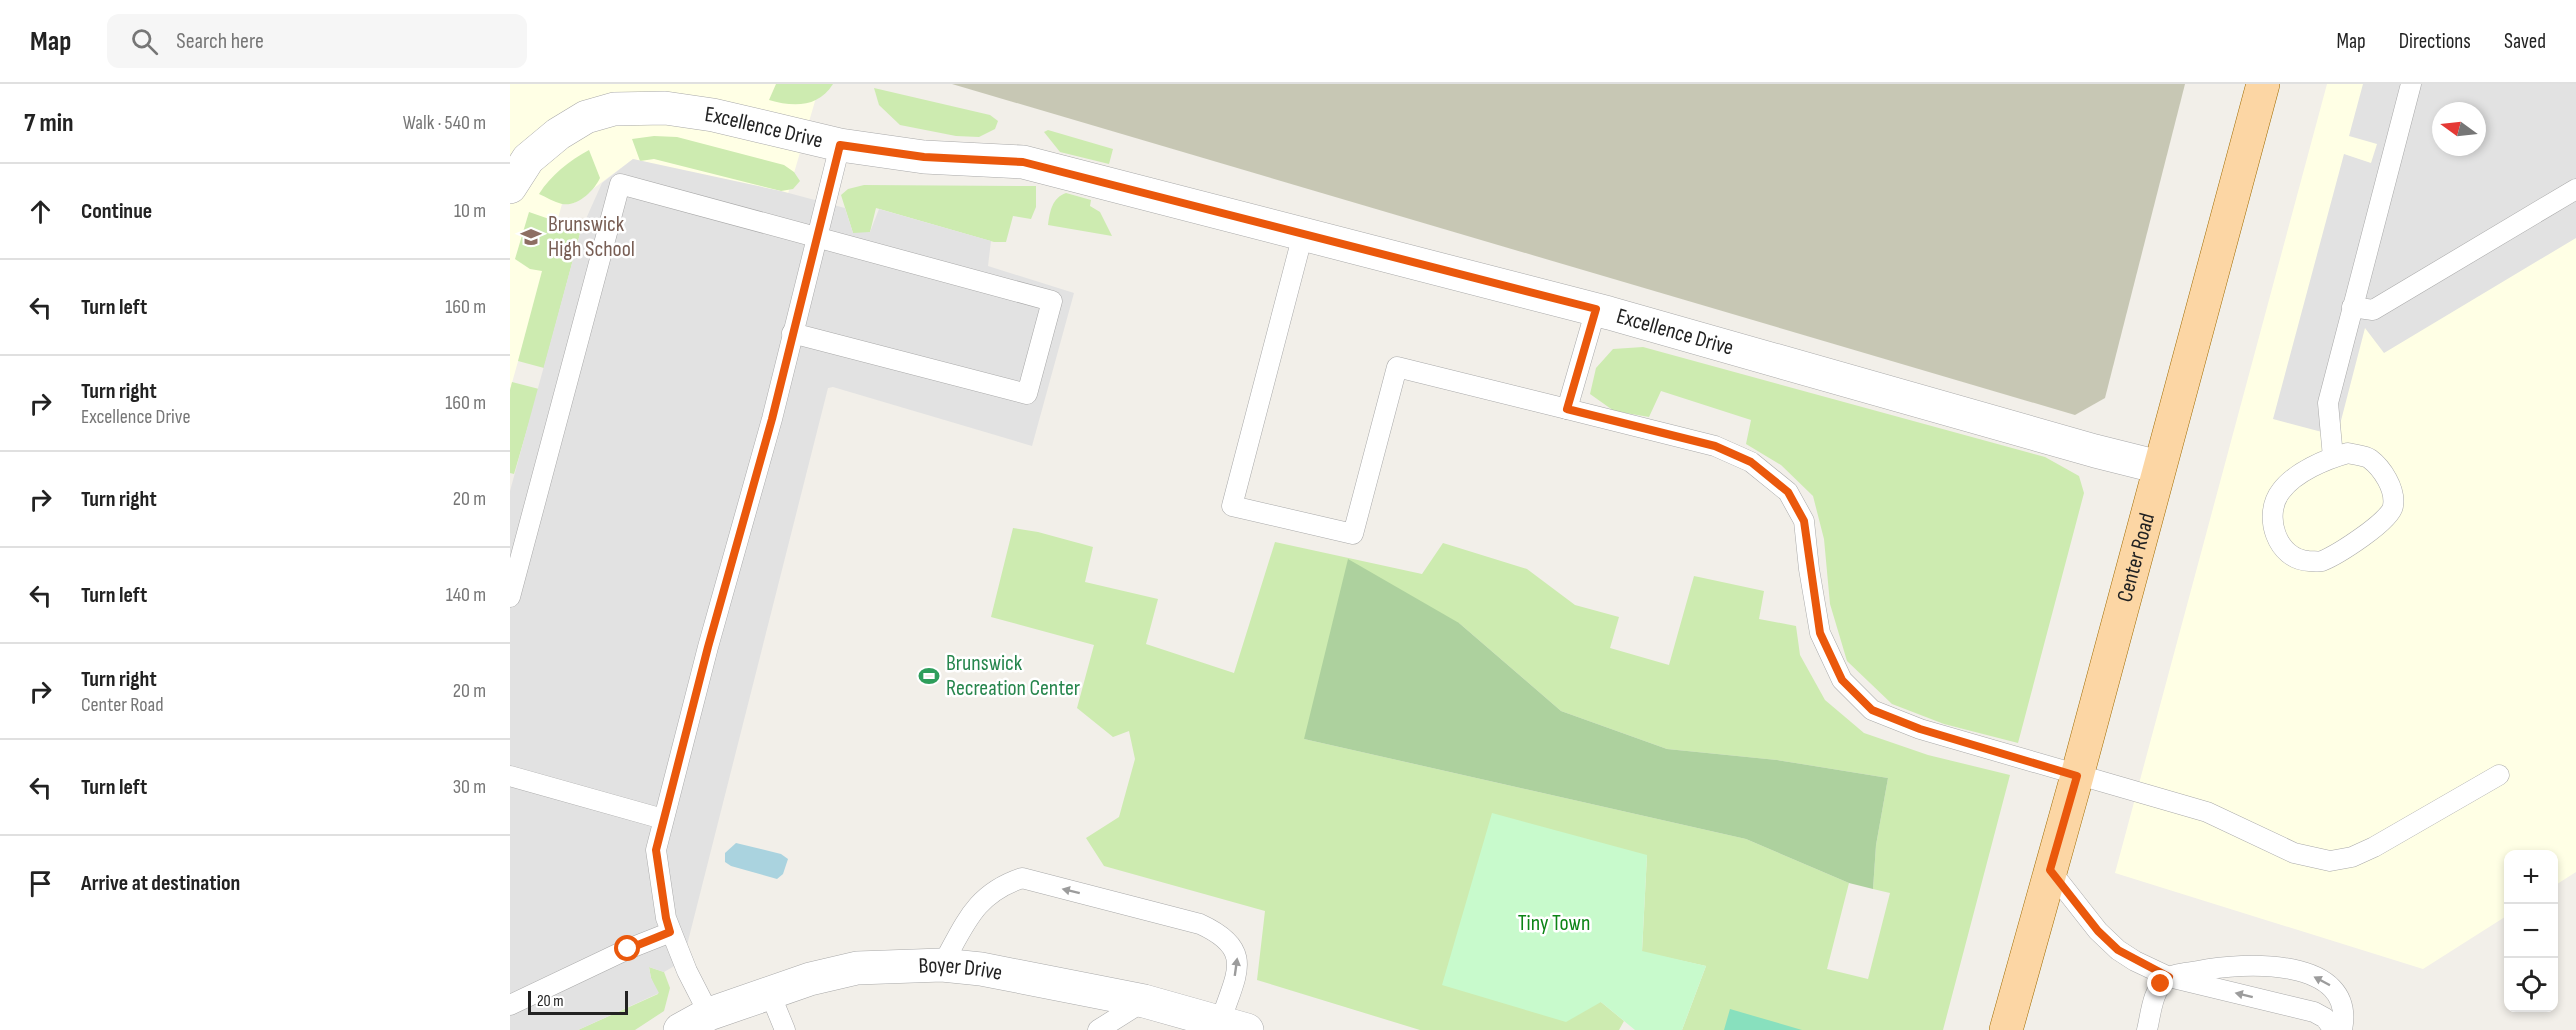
<!DOCTYPE html>
<html lang="en">
<head>
<meta charset="utf-8">
<style>
	:root { --surface:#fff; --page:#f6f6f6; --text:#222; --muted:#767676; --line:#e0e0e0 }
	body { margin:0; font-family:"Sofia Sans Condensed",sans-serif; background:var(--page); color:var(--text) }
	.controls { position:absolute; right:18px; bottom:18px; display:grid; overflow:hidden; border-radius:12px; box-shadow:0 3px 9px #0003 }
	.controls button { width:54px; height:54px; display:grid; place-items:center; padding:0; border:0; border-bottom:2px solid var(--line); background:var(--surface); color:var(--text); font:30px sans-serif }
	.compass { position:absolute; left:1922px; top:18px; width:54px; height:54px; border-radius:50%; background:var(--surface); box-shadow:0 3px 9px #0003; rotate:285deg }
	.scale { position:absolute; left:18px; bottom:15px; width:100px; box-sizing:border-box; padding-left:6px; border:3px solid #222; border-top:0; font-size:16px; line-height:21px; white-space:nowrap; color:#222; -webkit-text-stroke:4px #fff; paint-order:stroke }
	.stop { position:absolute; width:18px; height:18px; margin:-14px; border:4px solid #ea580c; border-radius:50%; background:#fff }
	.stop.end { background:#ea580c; border-color:#fff; box-shadow:0 2px 6px #0008 }
	.list { margin:0; padding:0; list-style:none }
	h2 { display:flex; justify-content:space-between; align-items:center; height:78px; margin:0; padding:0 24px; font-size:26px }
	h2 small { font-size:20px; font-weight:400; color:var(--muted) }
	.list li { display:grid; grid-template-columns:39px 1fr auto; gap:18px; align-items:center; box-sizing:border-box; height:96px; padding:0 24px; border-top:2px solid var(--line) }
	.list b { display:block; font-size:22px; white-space:nowrap }
	.list p { margin:0; font-size:20px; white-space:nowrap; color:var(--muted) }
	.list em { font-size:20px; font-style:normal; color:var(--muted) }
	.icon { flex:none; width:33px; height:33px; fill:none; stroke:currentColor; stroke-width:2; stroke-linecap:round; stroke-linejoin:round }
	.map { position:relative; flex:none; width:2066px; height:946px; overflow:hidden }
	header { display:flex; align-items:center; gap:36px; box-sizing:border-box; height:84px; padding:0 30px; background:var(--surface); border-bottom:2px solid var(--line) }
	header strong { font-size:28px }
	nav { display:flex; gap:33px; margin-inline-start:auto; font-size:21px }
	.search { width:420px; height:54px; background:var(--page); display:flex; align-items:center; gap:15px; box-sizing:border-box; padding:0 21px; border-radius:12px; color:var(--muted); font-size:22px }
	main { display:flex }
	aside { flex:1; background:var(--surface) }
	.map>svg:first-child { display:block }
	.education { fill:#ffffe5; fill-rule:evenodd }
	.construction { fill:#c7c7b4 }
	.grass { fill:#cdebb0; fill-rule:evenodd }
	.forest { fill:#add19e }
	.park { fill:#c8facc }
	.pitch { fill:#88e0be }
	.parking { fill:#e2e2e2; fill-rule:evenodd }
	.water { fill:#aad3df }
	.lines { fill:none; stroke-linecap:round; stroke-linejoin:round }
	.service-casing { stroke:#a9a9a9; stroke-width:21 }
	.minor-casing { stroke:#a9a9a9; stroke-width:34 }
	.primary-casing { stroke:#a06b00; stroke-width:34 }
	.service { stroke:#fff; stroke-width:20 }
	.minor { stroke:#fff; stroke-width:33 }
	.primary { stroke:#fcd6a4; stroke-width:33 }
	.oneway { fill:#9c9c9c }
	.route { stroke:#ea580c; stroke-width:8 }
	.labels { text-anchor:middle; dominant-baseline:central; stroke-width:5; stroke-linejoin:round; paint-order:stroke }
	.street-label { font-size:22px; fill:#222; stroke:#fff }
	.education-label { font-size:22px; fill:#785e54; stroke:#fff; text-anchor:start }
	.leisure-label { font-size:22px; fill:#27864d; stroke:#fff; text-anchor:start }
	.park-label { font-size:22px; fill:#0c8416; stroke:#fff }
</style>
</head>
<body>
<header>
<strong>Map</strong>
<div class="search"><svg class="icon" aria-label="search" viewBox="0 0 24 24"><circle cx="10" cy="10" r="6"/><path d="M15 15l6 6"/></svg>Search here</div>
<nav><a>Map</a><a>Directions</a><a>Saved</a></nav>
</header>
<main>
<aside>
<h2>7 min<small>Walk · 540 m</small></h2>
<ul class="list">
<li><svg class="icon" aria-label="ahead" viewBox="0 0 24 24"><path d="M12 20V5M6 11l6-6 6 6"/></svg><div><b>Continue</b></div><em>10 m</em></li>
<li><svg class="icon" aria-label="left" viewBox="0 0 24 24"><path d="M17 20v-9H6M10 6l-5 5 5 5"/></svg><div><b>Turn left</b></div><em>160 m</em></li>
<li><svg class="icon" aria-label="right" viewBox="0 0 24 24"><path d="M7 20v-9h11M14 6l5 5-5 5"/></svg><div><b>Turn right</b><p>Excellence Drive</p></div><em>160 m</em></li>
<li><svg class="icon" aria-label="right" viewBox="0 0 24 24"><path d="M7 20v-9h11M14 6l5 5-5 5"/></svg><div><b>Turn right</b></div><em>20 m</em></li>
<li><svg class="icon" aria-label="left" viewBox="0 0 24 24"><path d="M17 20v-9H6M10 6l-5 5 5 5"/></svg><div><b>Turn left</b></div><em>140 m</em></li>
<li><svg class="icon" aria-label="right" viewBox="0 0 24 24"><path d="M7 20v-9h11M14 6l5 5-5 5"/></svg><div><b>Turn right</b><p>Center Road</p></div><em>20 m</em></li>
<li><svg class="icon" aria-label="left" viewBox="0 0 24 24"><path d="M17 20v-9H6M10 6l-5 5 5 5"/></svg><div><b>Turn left</b></div><em>30 m</em></li>
<li><svg class="icon" aria-label="arrive" viewBox="0 0 24 24"><path d="M6 21V4h12l-3 4 3 4H6"/></svg><div><b>Arrive at destination</b></div></li>
</ul>
</aside>
<div class="map">
<svg width="2066" height="946" viewBox="0 0 2066 946">
	<rect width="100%" height="100%" fill="#f2efe9"/>
	<!-- education -->
	<g class="education">
		<path d="M0,0H310L277,113L123,75L64,119L52,120L0,306Z"/>
		<path d="M1817,0H2066V788L2044,802V770H1998V831L1913,885L1605,789ZM1931,27H1967V63H1931Z"/>
	</g>
	<!-- construction -->
	<path class="construction" d="M442,0H1675L1595,314L1565,331Z"/>
	<!-- grass -->
	<g class="grass">
		<path d="M266,0H323C308,24 283,23 259,16Z"/>
		<path d="M364,4L480,31L488,37L485,45L469,53L446,52L390,41L369,21Z"/>
		<path d="M538,46L603,65L599,80L550,68L534,48Z"/>
		<path d="M144,52L167,53L274,81L284,88L290,97L283,105L271,107L144,75L130,77L122,55Z"/>
		<path d="M79,66L90,94C84,107 67,123 52,120C44,118 36,113 29,110C41,91 59,77 79,66Z"/>
		<path d="M354,101L526,102V123L521,135L503,132L496,158H484L366,124L360,148L355,150L343,149L331,111L338,105Z"/>
		<path d="M556,109L581,116L580,122L590,128L602,152L538,141C540,127 542,114 556,109Z"/>
		<path d="M19,128L71,146L34,284L8,277L32,187L20,185L5,175Z"/>
		<path d="M1133,263L1535,373L1569,392L1574,409L1508,659L1434,640L1382,620L1337,577L1320,520L1314,455L1303,412L1271,381L1236,360L1241,336L1151,307L1139,333L1104,327L1080,310L1086,284L1103,265Z"/>
		<path d="M2,298L29,305L4,390L0,389V306Z"/>
		<path d="M503,444L528,448L583,463L575,498L648,515L636,560L724,589L765,458L912,490L933,459L1017,485L1065,521L1109,533L1100,564L1159,581L1184,492L1254,507L1249,535L1286,542L1290,571L1315,616L1354,649L1418,671L1500,691L1433,946H1172L1196,882L1132,868L1137,771L1091,918L1114,937L1109,946H910L747,896L755,827L594,782L576,754L609,733L625,675L619,647L603,653L567,624L584,561L481,533ZM949,539L1051,627L1157,665L1267,676L1378,694L1366,761L1363,805L1380,809L1358,895L1317,885L1339,799L1236,755L794,655Z"/>
		<path d="M139,883L154,888L160,904L154,927L125,946H68L148,910L141,894Z"/>
	</g>
	<!-- forest -->
	<path class="forest" d="M838,475L949,539L1051,627L1157,665L1267,676L1378,694L1366,761L1363,805L1339,799L1236,755L794,655Z"/>
	<!-- park -->
	<path class="park" d="M982,729L1137,771L1132,867L1196,882L1172,946H1125L1091,918L1056,938L932,901Z"/>
	<!-- pitch -->
	<path class="pitch" d="M1220,925L1292,946H1214Z"/>
	<!-- parking -->
	<g class="parking">
		<path d="M1853,0H2066V154L1874,269L1855,244L1827,352L1763,335L1834,70L1861,79L1867,60L1839,52ZM1931,27H1967V63H1931Z"/>
		<path d="M123,75L271,107L335,124L343,149L360,148L369,125L481,157L478,182L564,209L522,362L323,303L318,304L173,877L154,888L139,883L141,894L149,909L68,946H0V407L71,146L92,99Z"/>
	</g>
	<!-- water -->
	<path class="water" d="M226,759L271,770L278,775L273,790L267,795L221,782L215,778V769Z"/>
	<g class="lines">
		<!-- service casing -->
		<g class="service-casing">
			<g id="service">
				<path d="M793,150L722,422L843,450L887,283L1057,325L1086,225"/>
				<path d="M1842,223L1863,226L2066,105"/>
				<path d="M1057,325L1205,362L1241,378L1278,408L1294,437L1299,485L1310,549L1332,596L1362,626L1410,645L1697,728L1784,769L1820,777L1842,773L1864,763L1989,691"/>
				<path d="M1838,369C1844,371 1854,371 1860,375C1872,384 1886,405 1883,422C1881,437 1827,471 1812,477C1808,478 1804,477 1799,477C1767,476 1752,431 1771,407C1785,388 1816,375 1838,369Z"/>
				<path d="M1823,373L1818,319L1901,0"/>
				<path d="M0,513L110,100L542,217L517,310L282,249"/>
				<path d="M0,692L153,735"/>
				<path d="M1540,786L1588,847L1608,866L1625,877L1659,893L1804,928L1815,934L1824,946"/>
				<path d="M432,881C455,841 464,810 512,794L690,840C747,866 725,891 710,939"/>
				<path d="M259,907L275,946"/>
				<path d="M0,921L118,865L161,848"/>
				<path d="M199,930L177,887L156,834L146,766L198,563L262,335L330,61"/>
				<path d="M588,946L634,917"/>
				<path d="M1637,946C1641,930 1642,906 1657,895C1664,889 1678,889 1688,887C1733,878 1847,872 1832,946"/>
			</g>
		</g>
		<!-- minor casing -->
		<g class="minor-casing">
			<g id="minor">
				<path id="s1" d="M0,103L18,75L48,50L76,33L104,25L155,24L203,31L330,61L414,73L513,78L1099,229L1585,367L1649,383"/>
				<path id="s2" d="M170,946L199,930L300,895L347,884L432,881L471,885L634,917L737,946"/>
			</g>
		</g>
		<!-- primary casing -->
		<g class="primary-casing">
			<g id="primary">
				<path id="s3" d="M1496,946L1567,692L1753,0"/>
			</g>
		</g>
		<!-- service -->
		<use href="#service" class="service"/>
		<!-- minor -->
		<use href="#minor" class="minor"/>
		<!-- primary -->
		<use href="#primary" class="primary"/>
	</g>
	<!-- one-way arrows -->
	<defs><path id="oneway-solid" d="M-6-.8H1V-3.2L6.5 0L1 3.2V.8H-6Z" transform="scale(1.5)"/></defs>
	<g class="oneway">
		<use href="#oneway-solid" transform="translate(561 807) rotate(-166)"/>
		<use href="#oneway-solid" transform="translate(726 883) rotate(-82)"/>
		<use href="#oneway-solid" transform="translate(1812 897) rotate(-152)"/>
		<use href="#oneway-solid" transform="translate(1734 911) rotate(-166)"/>
	</g>
	<g class="lines">
		<!-- route -->
		<path class="route" d="M118,865L160,848L156,834L146,766L198,563L262,335L330,61L414,73L513,78L1086,225L1057,325L1205,362L1241,378L1278,408L1294,437L1310,549L1332,596L1362,626L1410,645L1567,692L1540,786L1588,847L1608,866L1659,893L1651,900"/>
	</g>
	<!-- icons -->
	<defs>
		<g id="school-bare" transform="scale(1.62)"><path d="M0-5L7-2L0 1L-7-2ZM-4 1L0 2.5L4 1V4Q0 6-4 4Z" fill="#8d6e63" stroke="#fff" stroke-width="2.5" paint-order="stroke"/></g>
		<g id="stadium-bare" transform="scale(1.62)"><path d="M0-5a6.5 5 0 1 0 0 10a6.5 5 0 1 0 0-10ZM-3.5-1.8h7v3.6h-7Z" fill="#2e9e5b" stroke="#fff" stroke-width="2.5" paint-order="stroke"/></g>
	</defs>
	<g fill-rule="evenodd">
		<use href="#school-bare" x="21" y="153"/>
		<use href="#stadium-bare" x="419" y="592"/>
	</g>
	<g class="labels">
		<!-- street labels -->
		<g class="street-label">
			<text stroke="none"><textPath href="#s1" startOffset="286">Excellence Drive</textPath></text>
			<text stroke="none"><textPath href="#s1" startOffset="1222">Excellence Drive</textPath></text>
			<text stroke="none"><textPath href="#s3" startOffset="490">Center Road</textPath></text>
			<text stroke="none"><textPath href="#s2" startOffset="292">Boyer Drive</textPath></text>
		</g>
		<!-- education labels -->
		<g class="education-label">
			<text x="38" y="140">Brunswick<tspan x="38" dy="25">High School</tspan></text>
		</g>
		<!-- leisure labels -->
		<g class="leisure-label">
			<text x="436" y="579">Brunswick<tspan x="436" dy="25">Recreation Center</tspan></text>
		</g>
		<!-- park labels -->
		<g class="park-label">
			<text x="1044" y="839">Tiny Town</text>
		</g>
	</g>
</svg>
<div class="controls">
<button>+</button>
<button>−</button>
<button><svg class="icon" aria-label="locate" viewBox="0 0 24 24"><circle cx="12" cy="12" r="6"/><path d="M12 2v4M12 18v4M2 12h4M18 12h4"/></svg></button>
</div>
<svg class="compass" viewBox="-18 -18 36 36"><path d="M0-13l5 13h-10z" fill="#e53935"/><path d="M0 13l5-13h-10z" fill="#767676"/></svg>
<div class="scale">20 m</div>
<div class="stop" style="left:118px;top:865px"></div>
<div class="stop end" style="left:1651px;top:900px"></div>
</div>
</main>
</body>
</html>
